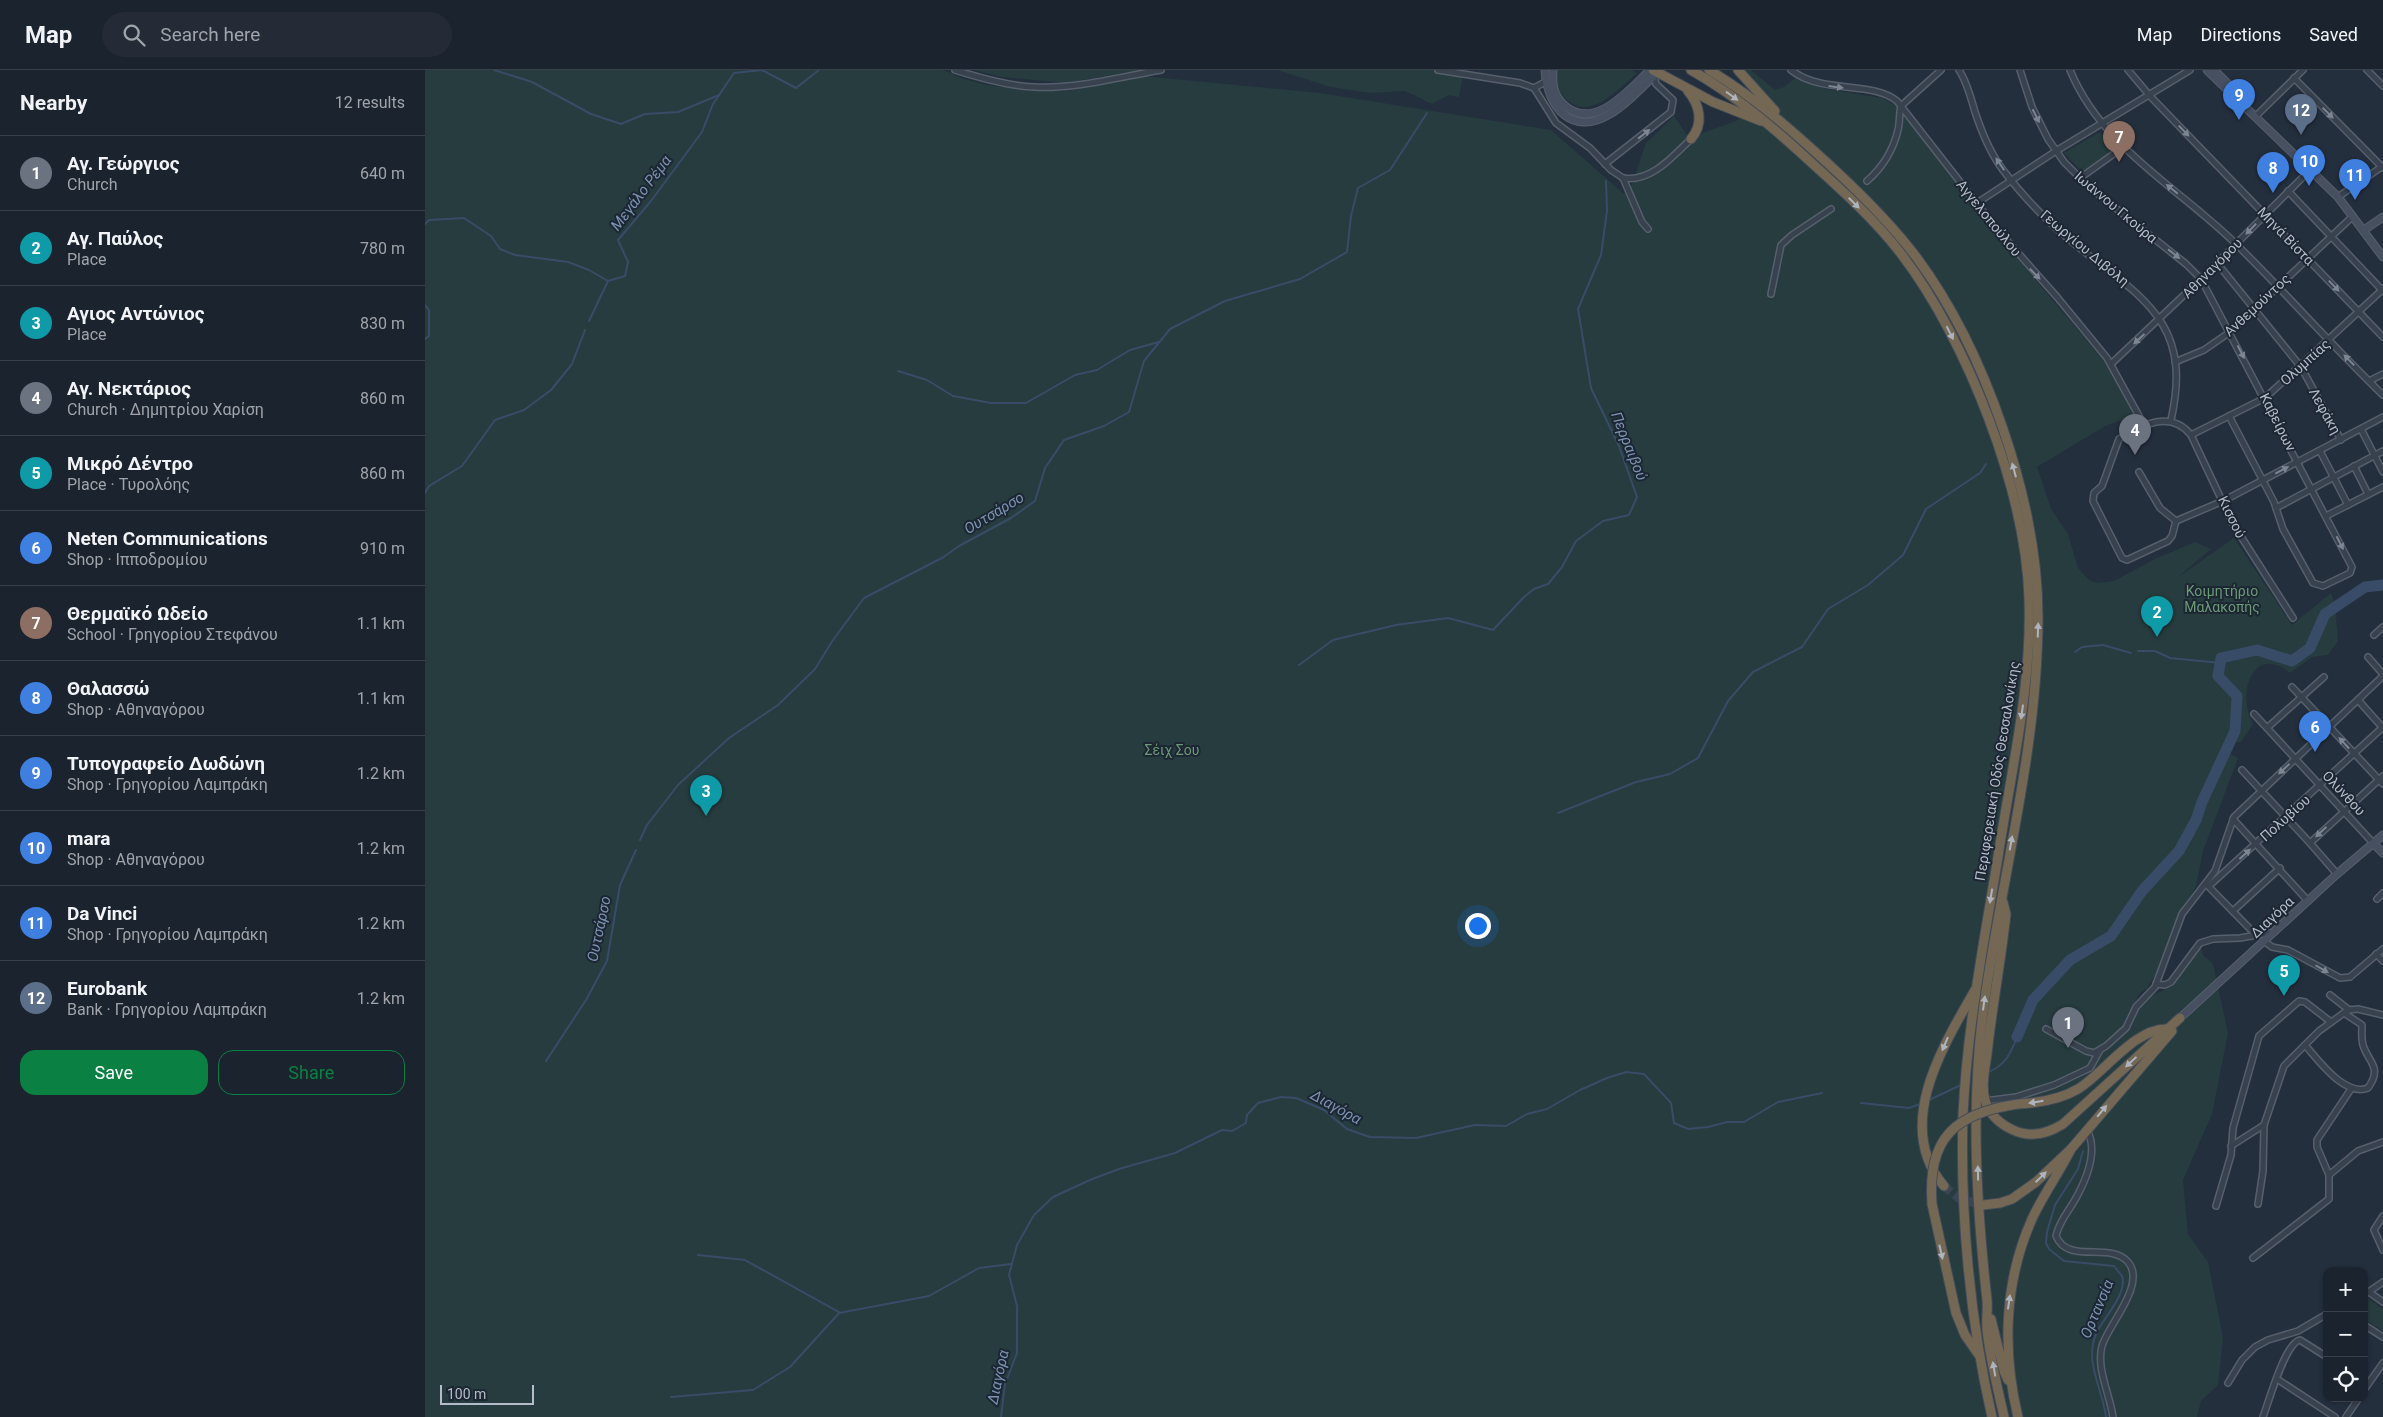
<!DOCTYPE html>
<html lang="en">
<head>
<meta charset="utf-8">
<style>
	:root { --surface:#1b232e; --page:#242b36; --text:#f1f3f6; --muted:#a0a4aa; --line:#39404a; --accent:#0b8043 }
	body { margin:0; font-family:Roboto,sans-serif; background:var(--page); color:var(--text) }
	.controls { position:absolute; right:15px; bottom:15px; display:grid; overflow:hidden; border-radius:10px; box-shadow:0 1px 4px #0004 }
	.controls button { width:45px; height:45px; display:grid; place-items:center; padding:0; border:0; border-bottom:1px solid var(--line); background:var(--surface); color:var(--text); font:25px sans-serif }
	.scale { position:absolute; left:15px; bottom:12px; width:94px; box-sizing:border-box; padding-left:5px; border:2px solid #b4bcc9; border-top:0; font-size:14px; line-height:18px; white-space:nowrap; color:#b4bcc9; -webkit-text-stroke:4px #1d2633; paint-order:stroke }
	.you { position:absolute; left:1052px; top:855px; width:18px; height:18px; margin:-12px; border:4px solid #fff; border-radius:50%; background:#1a73e8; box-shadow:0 0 0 8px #1a73e833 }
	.badge { display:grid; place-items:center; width:32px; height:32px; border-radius:50%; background:var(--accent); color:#fff; font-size:16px; font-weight:700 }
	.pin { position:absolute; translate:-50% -41px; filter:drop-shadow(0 1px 2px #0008) }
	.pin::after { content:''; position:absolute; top:26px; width:18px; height:15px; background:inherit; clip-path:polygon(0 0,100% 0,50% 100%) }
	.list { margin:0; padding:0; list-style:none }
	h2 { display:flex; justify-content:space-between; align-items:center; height:65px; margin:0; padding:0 20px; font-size:21px }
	h2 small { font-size:16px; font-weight:400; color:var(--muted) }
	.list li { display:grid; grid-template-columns:32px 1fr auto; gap:15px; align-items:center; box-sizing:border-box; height:75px; padding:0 20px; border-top:1px solid var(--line) }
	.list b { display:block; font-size:19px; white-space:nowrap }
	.list p { margin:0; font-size:16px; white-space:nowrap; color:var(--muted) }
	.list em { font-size:16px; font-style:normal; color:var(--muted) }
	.actions { display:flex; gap:10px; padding:15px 20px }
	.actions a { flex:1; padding:11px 0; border:1px solid var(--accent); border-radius:15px; text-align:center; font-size:18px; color:var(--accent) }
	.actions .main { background:var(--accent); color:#fff }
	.icon { flex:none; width:28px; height:28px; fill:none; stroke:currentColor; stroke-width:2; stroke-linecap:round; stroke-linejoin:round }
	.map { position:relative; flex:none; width:1958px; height:1347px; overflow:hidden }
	header { display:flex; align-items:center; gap:30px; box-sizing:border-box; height:70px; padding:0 25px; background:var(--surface); border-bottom:1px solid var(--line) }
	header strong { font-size:24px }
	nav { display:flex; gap:28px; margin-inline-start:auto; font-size:18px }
	.search { width:350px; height:45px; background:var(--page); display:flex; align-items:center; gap:12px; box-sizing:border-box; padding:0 18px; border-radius:28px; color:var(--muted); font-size:19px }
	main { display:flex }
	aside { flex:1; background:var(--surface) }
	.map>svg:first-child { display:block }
	.green { fill:#263c3f }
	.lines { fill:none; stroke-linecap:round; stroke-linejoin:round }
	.stream { stroke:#394c67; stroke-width:2 }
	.river { stroke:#394c67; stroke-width:11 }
	.highway-tunnel { stroke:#3a4453; stroke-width:9; stroke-dasharray:9 4.5; stroke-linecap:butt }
	.street-casing { stroke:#565f6c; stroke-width:8 }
	.secondary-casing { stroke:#565f6c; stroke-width:9 }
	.highway-casing { stroke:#434c59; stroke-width:11 }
	.street { stroke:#38414e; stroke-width:5 }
	.secondary { stroke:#465061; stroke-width:7 }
	.highway { stroke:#746855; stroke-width:9 }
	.highway-bridge-casing { stroke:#434c59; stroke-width:11; stroke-linecap:butt }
	.highway-bridge { stroke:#746855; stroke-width:9 }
	.oneway { fill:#7c8592 }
	.oneway2 { fill:#aeb4bd }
	.labels { text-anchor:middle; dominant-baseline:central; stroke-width:4; stroke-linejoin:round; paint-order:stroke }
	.street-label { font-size:14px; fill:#b4bcc9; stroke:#1d2633 }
	.park-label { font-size:14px; fill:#6b9a76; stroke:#1d2633 }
	.water-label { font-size:15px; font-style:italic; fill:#7c92b1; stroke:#1d2633 }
</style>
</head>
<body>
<header>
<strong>Map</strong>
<div class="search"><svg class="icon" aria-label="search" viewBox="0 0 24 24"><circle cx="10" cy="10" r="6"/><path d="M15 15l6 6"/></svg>Search here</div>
<nav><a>Map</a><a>Directions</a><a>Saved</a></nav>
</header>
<main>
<aside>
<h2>Nearby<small>12 results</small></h2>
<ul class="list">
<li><span class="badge" style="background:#6b7280">1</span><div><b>Αγ. Γεώργιος</b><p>Church</p></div><em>640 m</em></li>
<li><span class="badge" style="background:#0f9aa8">2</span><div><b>Αγ. Παύλος</b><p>Place</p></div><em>780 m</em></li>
<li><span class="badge" style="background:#0f9aa8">3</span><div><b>Αγιος Αντώνιος</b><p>Place</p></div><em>830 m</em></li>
<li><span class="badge" style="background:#6b7280">4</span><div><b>Αγ. Νεκτάριος</b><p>Church · Δημητρίου Χαρίση</p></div><em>860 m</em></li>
<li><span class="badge" style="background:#0f9aa8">5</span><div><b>Μικρό Δέντρο</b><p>Place · Τυρολόης</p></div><em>860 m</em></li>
<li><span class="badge" style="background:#3f7fe0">6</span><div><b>Neten Communications</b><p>Shop · Ιπποδρομίου</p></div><em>910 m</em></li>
<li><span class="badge" style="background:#8d6e63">7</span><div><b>Θερμαϊκό Ωδείο</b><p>School · Γρηγορίου Στεφάνου</p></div><em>1.1 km</em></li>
<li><span class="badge" style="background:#3f7fe0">8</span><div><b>Θαλασσώ</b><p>Shop · Αθηναγόρου</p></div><em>1.1 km</em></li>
<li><span class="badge" style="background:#3f7fe0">9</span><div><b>Τυπογραφείο Δωδώνη</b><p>Shop · Γρηγορίου Λαμπράκη</p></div><em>1.2 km</em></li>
<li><span class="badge" style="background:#3f7fe0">10</span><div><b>mara</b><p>Shop · Αθηναγόρου</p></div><em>1.2 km</em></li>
<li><span class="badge" style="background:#3f7fe0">11</span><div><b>Da Vinci</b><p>Shop · Γρηγορίου Λαμπράκη</p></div><em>1.2 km</em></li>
<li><span class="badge" style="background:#5c6f8a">12</span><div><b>Eurobank</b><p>Bank · Γρηγορίου Λαμπράκη</p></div><em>1.2 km</em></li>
</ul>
<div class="actions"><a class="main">Save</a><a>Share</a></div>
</aside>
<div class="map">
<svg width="1958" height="1347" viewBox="0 0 1958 1347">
	<rect width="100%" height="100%" fill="#242f3e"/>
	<!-- green -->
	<g class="green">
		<path d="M0,0H518L539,9L561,15L606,21L647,20L718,6L895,23L1126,60L1199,124L1207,114L1221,73L1249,46L1264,68L1311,51L1344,30L1343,26L1320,0H1326L1350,20L1359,17L1370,8L1401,19L1457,28L1470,35L1581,175L1681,293L1709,345L1680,356L1612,397L1626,439L1643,464L1653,498L1664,510L1672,513L1689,511L1730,489L1770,472L1786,479L1752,508L1809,468L1867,555L1906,523L1910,535L1913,571L1903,585L1887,587L1865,603C1828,573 1811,624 1828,654L1816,672H1809L1798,680L1813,688L1778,781L1771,816L1750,855L1735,898L1721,919L1714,924L1710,934L1749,915L1772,880L1776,878L1778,885L1788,894L1803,963L1787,1044L1758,1110L1763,1164L1783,1192L1798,1268L1793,1315L1776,1331L1772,1347H0Z"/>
		<path d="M549,0H715L641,13L577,7Z"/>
		<path d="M852,0H1039L1034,27L1024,25L1007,34L980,21L945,23L906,17Z"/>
		<path d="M1132,0H1206L1212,3C1193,19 1164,53 1140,28C1132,20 1130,11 1132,0Z"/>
		<path d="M1675,62L1689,79L1657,102L1639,83Z"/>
		<path d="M1942,1228L1958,1239V1261L1939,1249V1229Z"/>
	</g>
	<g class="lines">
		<!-- stream -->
		<g class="stream">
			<path d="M69,0L107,12L166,44L196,54L220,44L253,42L294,25"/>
			<path d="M0,154L4,150L39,148L66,166L75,179L90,185L143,192L164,200L183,211L200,206L203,192L193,170L226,131L277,62L288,34L309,3L337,0L371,18L394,0"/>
			<path d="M0,235L4,240V266L0,269"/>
			<path d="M164,251L183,211"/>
			<path d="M473,301L502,310L528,326L566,333H601L650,305L672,300L705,280L734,272"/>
			<path d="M0,423L4,416L37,396L70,350L99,340L126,320L147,294L160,260"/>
			<path d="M1713,581H1730L1745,588L1796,593"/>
			<path d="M1650,582L1657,577L1678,575L1706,583"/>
			<path d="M874,595L908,570L971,555L1023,548L1068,560L1099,527L1109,519L1123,514L1137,497L1151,471L1178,451L1204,445L1212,427L1194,376L1166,318L1153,239L1176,185L1182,141L1181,111"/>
			<path d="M1133,743L1211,712L1245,704L1273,688L1303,631L1328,602L1377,577L1403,539L1443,515L1478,485L1501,439L1555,403L1561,394"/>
			<path d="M215,770L222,755L253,715L304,668L353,635L390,599L408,570L439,528L517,488L534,476L586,448L610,431L620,398L639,370L679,356L704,342L719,291L745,259L800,231L875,209L922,182L926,146L933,118L965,100L1002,43"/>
			<path d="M121,991L161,930L182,891L195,815L211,780"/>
			<path d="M1563,1002C1580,996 1586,983 1592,967"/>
			<path d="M1504,1030L1536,1015"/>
			<path d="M1436,1033L1484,1038L1498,1033"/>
			<path d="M1658,1081L1653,1099L1630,1135L1622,1162L1621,1173L1624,1179L1639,1191L1689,1196L1697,1206C1703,1224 1678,1248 1671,1264C1659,1292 1678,1320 1681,1347"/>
			<path d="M273,1185L320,1190L414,1242"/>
			<path d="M246,1327L328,1320L365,1297L414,1243L504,1226L554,1198L586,1194"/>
			<path d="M576,1347L580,1314L592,1283V1236L584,1205L592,1175L609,1145L628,1127L665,1110L694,1099L750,1083L797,1060L807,1061L821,1053L822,1045L833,1033L856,1027L871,1028L899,1040L922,1059L945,1067L991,1068L1050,1055L1081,1056L1102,1044L1122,1039L1155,1020L1182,1008L1201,1002L1219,1004L1246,1033L1249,1053L1263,1059L1283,1057L1302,1052H1319L1353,1032L1397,1023"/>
		</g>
		<!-- river -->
		<path class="river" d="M1592,967L1608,930L1645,890L1686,866L1717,821L1754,781L1771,750L1777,732L1810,661L1812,626L1793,606L1796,588L1832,580L1867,591L1885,578L1900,544L1940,517L1958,515"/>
		<!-- highway-tunnel -->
		<path class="highway-tunnel" d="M1519,1116L1535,1129L1558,1135"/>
		<!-- street casing -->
		<g class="street-casing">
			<g id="street">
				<path d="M530,0C555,8 583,16 609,17C652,19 694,7 736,0"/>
				<path d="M1013,0L1095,13L1109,18L1131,53L1165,78L1186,100L1198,108L1217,152L1223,159"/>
				<path d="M1366,0C1398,25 1446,10 1472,31L1571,158L1632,227L1682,288L1720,357"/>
				<path d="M1534,0C1542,12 1546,28 1550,42C1557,63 1565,83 1578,100C1599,128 1625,154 1652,176C1719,229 1768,253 1746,350"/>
				<path d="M1595,0L1607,37L1623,69L1639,92L1663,116L1761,194L1776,209L1927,497L1925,503L1898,516L1888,513L1858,459L1849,432L1804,346"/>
				<path d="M1645,0C1677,78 1753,117 1810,173C1861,223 1907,276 1958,325"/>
				<path d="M1703,0L1725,26L1958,267"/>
				<path d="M1942,0L1958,16"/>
				<path d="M1869,8L1958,98"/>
				<path d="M1109,18L1120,12"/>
				<path d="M1831,46L1878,0"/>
				<path d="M1180,94L1246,42L1248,30L1231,14L1229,6"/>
				<path d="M1198,108C1226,113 1248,86 1266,69"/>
				<path d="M1655,108L1697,78"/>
				<path d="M1442,111C1458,97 1468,81 1473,60C1475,52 1474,44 1476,36L1516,0"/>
				<path d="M1863,121L1957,220"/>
				<path d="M1913,127L1958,96"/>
				<path d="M1552,133L1631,81L1765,0"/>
				<path d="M1792,193L1876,297L1916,370"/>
				<path d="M1346,224L1356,175L1367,165L1406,139"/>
				<path d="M1750,292L1779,280L1805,262L1928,146"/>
				<path d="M1686,294L1776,209L1885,100"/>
				<path d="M1944,311L1958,304"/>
				<path d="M1936,359L1958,402"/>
				<path d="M1766,365L1840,328L1958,219"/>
				<path d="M1895,381L1923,435"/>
				<path d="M1929,396L1943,424"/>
				<path d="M1714,402L1735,438L1751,451L1798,431L1958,347"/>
				<path d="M1851,438L1958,381"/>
				<path d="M1901,446L1958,417"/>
				<path d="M1751,451L1747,466L1743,471L1702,490L1697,488L1668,431L1669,423L1677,416L1694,369C1717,354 1746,340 1766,365L1808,454L1868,548"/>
				<path d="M1949,565L1958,557"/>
				<path d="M1943,587L1958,604"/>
				<path d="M1867,617L1958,714"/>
				<path d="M1933,630L1958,658"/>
				<path d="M1829,644L1842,658L1899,607"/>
				<path d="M1842,658L1949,774"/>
				<path d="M1817,700L1885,773L1912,804"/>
				<path d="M1808,749L1883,831"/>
				<path d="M1885,773L1958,706"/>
				<path d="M1783,816L1831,865"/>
				<path d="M1784,816L1958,657"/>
				<path d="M1952,829L1958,823"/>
				<path d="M1808,841L1855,798"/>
				<path d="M1839,871L1847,877L1863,880L1915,908L1925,907L1958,879"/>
				<path d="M1951,884L1958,891"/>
				<path d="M1731,914L1740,915L1746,912L1775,873L1788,869L1815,868L1849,862"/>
				<path d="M1905,925L1924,940"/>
				<path d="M1621,959L1661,981L1669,983L1681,976L1701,958L1711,937L1730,917L1757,844L1790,801L1809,747L1958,606"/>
				<path d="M1880,975C1894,991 1920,1027 1943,1018C1958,997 1943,992 1938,975C1936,968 1937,961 1937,955L1919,943"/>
				<path d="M1560,1031L1591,1027L1629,1015L1665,998L1675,980"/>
				<path d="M1662,1060C1673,1080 1662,1108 1651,1128C1644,1141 1634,1151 1631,1166C1643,1195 1685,1171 1703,1192C1722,1214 1683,1255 1677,1276C1671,1298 1685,1325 1688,1347"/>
				<path d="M1806,1076L1839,1055"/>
				<path d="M1904,1105L1933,1081L1958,1072"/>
				<path d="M1833,1134L1838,1101L1839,1055L1859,996L1894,961L1923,940L1933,939L1958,945"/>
				<path d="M1791,1136L1806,1085L1808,1058L1834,966L1874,931L1880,932L1906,952"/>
				<path d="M1958,1146L1949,1160L1958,1180"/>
				<path d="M1828,1188L1904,1129V1105L1892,1077V1070L1926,1019"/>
				<path d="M1944,1222L1958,1232"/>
				<path d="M1939,1225L1958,1212"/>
				<path d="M1939,1255L1958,1267"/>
				<path d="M1852,1309L1910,1347"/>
				<path d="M1803,1313L1817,1290L1830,1277L1843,1270L1873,1261L1902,1244"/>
				<path d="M1939,1320L1958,1293"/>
				<path d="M1838,1347C1844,1331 1860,1273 1875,1270L1902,1287"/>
				<path d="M1921,1347L1934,1328"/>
			</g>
		</g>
		<!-- secondary casing -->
		<g class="secondary-casing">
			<g id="secondary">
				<path d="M1120,0C1122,37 1147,67 1185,44C1202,34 1215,19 1229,6"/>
				<path d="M1128,0C1127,14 1128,25 1139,35C1169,62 1203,21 1223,2"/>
				<path d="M1782,0L1913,127L1958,187"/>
				<path d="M1789,0L1815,26"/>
				<path d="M1939,160L1958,147"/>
				<path d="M1949,774L1958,783"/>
				<path d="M1755,948L1912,804L1958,765"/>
			</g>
		</g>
		<!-- highway casing -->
		<g class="highway-casing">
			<g id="highway">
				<path d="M1228,0L1288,32L1336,51"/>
				<path d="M1266,0C1312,26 1350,59 1389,95C1420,123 1452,152 1477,185C1542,270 1601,422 1604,529C1607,617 1586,701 1573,787C1559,872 1542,958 1538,1045C1535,1143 1545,1251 1567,1347"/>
				<path d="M1284,0C1331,28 1371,64 1411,101C1440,128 1468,156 1492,188C1560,280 1613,432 1613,547C1613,676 1578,802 1560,928C1545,1028 1551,1131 1562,1230C1563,1240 1561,1250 1562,1260C1565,1289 1573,1319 1579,1347"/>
				<path d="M1313,0L1350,41"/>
				<path d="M1263,21C1275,35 1279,54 1266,69"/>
				<path d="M1578,832L1581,844C1576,891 1567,937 1562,984C1560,998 1556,1016 1560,1030C1564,1044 1575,1054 1588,1060C1605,1068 1622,1064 1638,1054L1755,948"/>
				<path d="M1593,1034C1613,1033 1636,1029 1653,1019C1679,1003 1710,958 1742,959"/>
				<path d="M1519,1116C1468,1056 1518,976 1550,920"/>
				<path d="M1507,1134L1531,1243L1540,1265L1554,1285"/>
				<path d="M1558,1135L1575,1133L1587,1129L1611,1112L1646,1079L1747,961"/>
				<path d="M1566,1249L1579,1301L1583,1310"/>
				<path d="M1593,1347C1577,1281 1579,1212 1607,1149C1618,1125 1634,1103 1646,1079"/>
			</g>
		</g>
		<!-- street -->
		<use href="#street" class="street"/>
		<!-- secondary -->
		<use href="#secondary" class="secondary"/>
		<!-- highway -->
		<use href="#highway" class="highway"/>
		<!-- highway-bridge casing -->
		<g class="highway-bridge-casing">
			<path id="highway-bridge" d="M1507,1134C1502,1068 1530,1043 1593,1034"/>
		</g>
		<!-- highway-bridge -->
		<use href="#highway-bridge" class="highway-bridge"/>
	</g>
	<!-- one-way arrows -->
	<defs><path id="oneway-solid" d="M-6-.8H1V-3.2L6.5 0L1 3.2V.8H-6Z" transform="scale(1.25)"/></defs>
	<g class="oneway">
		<use href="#oneway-solid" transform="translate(1411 17) rotate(7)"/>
		<use href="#oneway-solid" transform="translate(1903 43) rotate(45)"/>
		<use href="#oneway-solid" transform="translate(1611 46) rotate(63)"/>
		<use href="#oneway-solid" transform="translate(1759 61) rotate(46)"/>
		<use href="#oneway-solid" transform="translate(1219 64) rotate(-38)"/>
		<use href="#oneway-solid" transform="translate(1575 94) rotate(-124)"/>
		<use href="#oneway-solid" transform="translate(1747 119) rotate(-141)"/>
		<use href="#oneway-solid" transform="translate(1826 159) rotate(134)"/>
		<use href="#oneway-solid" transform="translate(1749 184) rotate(38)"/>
		<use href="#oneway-solid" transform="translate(1610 204) rotate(46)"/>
		<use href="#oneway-solid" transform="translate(1909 216) rotate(46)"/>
		<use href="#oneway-solid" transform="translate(1714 269) rotate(137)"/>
		<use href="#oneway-solid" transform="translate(1816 282) rotate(62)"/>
		<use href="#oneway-solid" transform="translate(1924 290) rotate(-134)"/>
		<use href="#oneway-solid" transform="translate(1857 400) rotate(-28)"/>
		<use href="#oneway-solid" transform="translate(1915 473) rotate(63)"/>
		<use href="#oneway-solid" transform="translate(1919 673) rotate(-133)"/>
		<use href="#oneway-solid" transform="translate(1859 699) rotate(137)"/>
		<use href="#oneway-solid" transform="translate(1896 762) rotate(137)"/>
		<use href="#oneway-solid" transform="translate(1820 784) rotate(-42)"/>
		<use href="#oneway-solid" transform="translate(1897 899) rotate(30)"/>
	</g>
	<g class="oneway2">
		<use href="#oneway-solid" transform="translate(1307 26) rotate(36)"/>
		<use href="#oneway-solid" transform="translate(1429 133) rotate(45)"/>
		<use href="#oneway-solid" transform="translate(1525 263) rotate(63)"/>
		<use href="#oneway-solid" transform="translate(1589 400) rotate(-105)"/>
		<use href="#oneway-solid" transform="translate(1613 560) rotate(-88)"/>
		<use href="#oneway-solid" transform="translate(1597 642) rotate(98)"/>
		<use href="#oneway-solid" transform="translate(1586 773) rotate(-80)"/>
		<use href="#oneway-solid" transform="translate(1566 826) rotate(99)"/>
		<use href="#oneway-solid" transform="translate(1559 933) rotate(-82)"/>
		<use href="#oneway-solid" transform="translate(1520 974) rotate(113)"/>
		<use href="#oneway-solid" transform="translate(1706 992) rotate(137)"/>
		<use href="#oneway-solid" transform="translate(1611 1032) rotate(171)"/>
		<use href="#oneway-solid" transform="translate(1677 1041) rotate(-50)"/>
		<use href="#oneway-solid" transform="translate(1553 1103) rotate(-91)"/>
		<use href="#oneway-solid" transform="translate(1616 1107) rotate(-44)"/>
		<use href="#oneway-solid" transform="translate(1516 1182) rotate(77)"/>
		<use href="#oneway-solid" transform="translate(1584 1232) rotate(-82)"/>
		<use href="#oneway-solid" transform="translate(1569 1299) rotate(-100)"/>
	</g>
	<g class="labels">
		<!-- street labels -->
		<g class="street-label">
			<text transform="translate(1691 137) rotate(40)">Ιωάννου Γκούρα</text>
			<text transform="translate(1564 148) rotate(51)">Αγγελοπούλου</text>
			<text transform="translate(1861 166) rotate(46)">Μηνά Βίστα</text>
			<text transform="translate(1660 178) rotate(40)">Γεωργίου Διβόλη</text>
			<text transform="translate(1787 198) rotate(-45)">Αθηναγόρου</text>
			<text transform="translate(1832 235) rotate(-43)">Ανθεμούντος</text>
			<text transform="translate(1880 292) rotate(-42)">Ολυμπίας</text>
			<text transform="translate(1900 341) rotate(61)">Λεφάκη</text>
			<text transform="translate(1853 352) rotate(63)">Καβείρων</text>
			<text transform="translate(1807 447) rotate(64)">Κισσού</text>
			<text transform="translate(1572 701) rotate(-81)">Περιφερειακή Οδός Θεσσαλονίκης</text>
			<text transform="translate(1919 723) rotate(47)">Ολύνθου</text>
			<text transform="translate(1860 748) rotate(-42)">Πολυβίου</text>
			<text transform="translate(1847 847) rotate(-43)">Διαγόρα</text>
		</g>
		<!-- park labels -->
		<g class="park-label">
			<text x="1797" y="521">Κοιμητήριο<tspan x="1797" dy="16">Μαλακοπής</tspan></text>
			<text x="747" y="680">Σέιχ Σου</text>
		</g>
		<!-- water labels -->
		<g class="water-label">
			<text transform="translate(216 123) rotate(-53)">Μεγάλο Ρέμα</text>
			<text transform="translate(1204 376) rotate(68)">Περραιβού</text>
			<text transform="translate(569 443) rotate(-31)">Ουτσάρσο</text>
			<text transform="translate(174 859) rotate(-78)">Ουτσάρσο</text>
			<text transform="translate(911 1037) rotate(29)">Διαγόρα</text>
			<text transform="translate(1672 1239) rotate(-67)">Ορτανσία</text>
			<text transform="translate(573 1307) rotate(-78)">Διαγόρα</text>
		</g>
	</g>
</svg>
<div class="controls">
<button>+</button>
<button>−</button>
<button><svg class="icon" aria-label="locate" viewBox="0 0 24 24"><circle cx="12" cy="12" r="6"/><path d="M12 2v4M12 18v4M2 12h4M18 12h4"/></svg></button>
</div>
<div class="scale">100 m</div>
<div class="you"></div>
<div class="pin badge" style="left:1643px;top:978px;background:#6b7280">1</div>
<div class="pin badge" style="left:1732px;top:567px;background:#0f9aa8">2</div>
<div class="pin badge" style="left:281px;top:746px;background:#0f9aa8">3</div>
<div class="pin badge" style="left:1710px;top:385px;background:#6b7280">4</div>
<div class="pin badge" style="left:1859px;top:926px;background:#0f9aa8">5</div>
<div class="pin badge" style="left:1890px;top:682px;background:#3f7fe0">6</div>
<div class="pin badge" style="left:1694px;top:92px;background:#8d6e63">7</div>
<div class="pin badge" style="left:1848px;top:123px;background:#3f7fe0">8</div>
<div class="pin badge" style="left:1814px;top:50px;background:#3f7fe0">9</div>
<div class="pin badge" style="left:1884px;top:116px;background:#3f7fe0">10</div>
<div class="pin badge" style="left:1930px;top:130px;background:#3f7fe0">11</div>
<div class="pin badge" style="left:1876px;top:65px;background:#5c6f8a">12</div>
</div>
</main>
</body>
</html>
